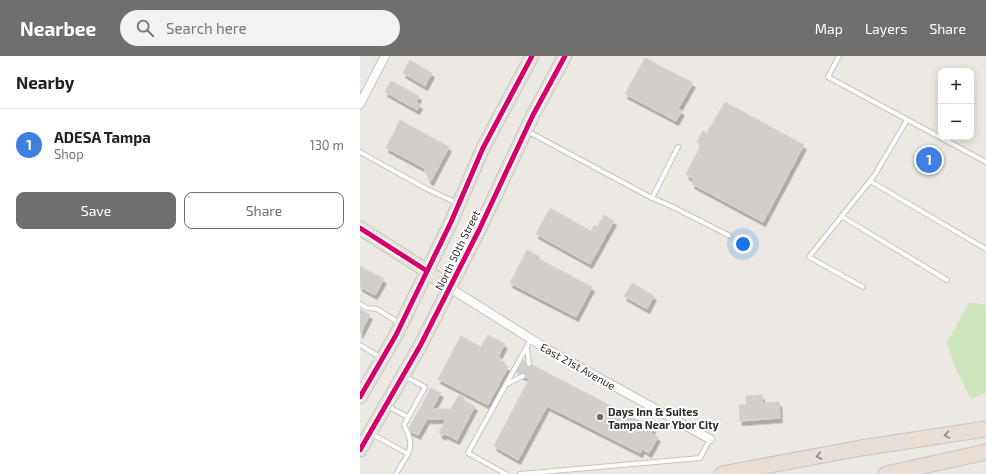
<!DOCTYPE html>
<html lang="en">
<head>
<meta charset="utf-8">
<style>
	:root { --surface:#fff; --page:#f2f2f2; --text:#222; --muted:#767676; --line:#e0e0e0; --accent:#706f6e }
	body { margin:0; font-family:"Exo 2",sans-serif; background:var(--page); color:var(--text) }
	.controls { position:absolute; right:12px; top:12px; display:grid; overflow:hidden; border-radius:8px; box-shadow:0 2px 10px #0003 }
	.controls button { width:36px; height:36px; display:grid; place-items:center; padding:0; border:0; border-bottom:1px solid var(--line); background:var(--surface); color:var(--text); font:20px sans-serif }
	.you { position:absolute; left:383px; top:188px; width:14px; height:14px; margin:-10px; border:3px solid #fff; border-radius:50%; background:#1a73e8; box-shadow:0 0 0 6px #1a73e833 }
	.badge { display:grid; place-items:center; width:26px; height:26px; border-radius:50%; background:var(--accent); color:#fff; font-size:13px; font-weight:700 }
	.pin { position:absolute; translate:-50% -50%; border:2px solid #fff; box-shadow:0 1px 4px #0006 }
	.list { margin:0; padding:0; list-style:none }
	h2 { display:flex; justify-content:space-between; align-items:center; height:52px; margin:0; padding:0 16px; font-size:17px }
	h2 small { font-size:13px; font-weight:400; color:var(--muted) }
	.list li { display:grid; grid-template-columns:26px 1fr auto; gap:12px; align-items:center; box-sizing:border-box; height:72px; padding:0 16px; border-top:1px solid var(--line) }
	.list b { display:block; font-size:15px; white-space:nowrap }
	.list p { margin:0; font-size:13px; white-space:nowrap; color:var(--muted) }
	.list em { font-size:13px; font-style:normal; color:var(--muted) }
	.actions { display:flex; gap:8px; padding:12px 16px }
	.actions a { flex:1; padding:9px 0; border:1px solid var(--accent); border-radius:8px; text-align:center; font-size:14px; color:var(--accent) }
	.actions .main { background:var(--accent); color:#fff }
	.icon { flex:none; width:22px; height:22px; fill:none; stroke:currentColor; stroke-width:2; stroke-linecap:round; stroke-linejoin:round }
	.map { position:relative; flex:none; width:626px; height:418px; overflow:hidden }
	header { display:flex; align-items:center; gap:24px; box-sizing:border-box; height:56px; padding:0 20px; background:var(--accent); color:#fff }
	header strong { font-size:19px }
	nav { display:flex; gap:22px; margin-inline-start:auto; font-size:14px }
	.search { width:280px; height:36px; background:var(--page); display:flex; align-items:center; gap:10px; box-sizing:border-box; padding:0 14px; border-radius:22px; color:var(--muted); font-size:15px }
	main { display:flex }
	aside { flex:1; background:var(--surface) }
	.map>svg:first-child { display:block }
	.green { fill:#cee6be }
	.building { fill:#d1cecb; stroke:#d7d4d0; filter:url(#shadow) }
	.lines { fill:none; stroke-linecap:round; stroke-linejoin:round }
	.service-casing { stroke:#c5c4c5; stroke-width:6 }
	.minor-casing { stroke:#c5c4c5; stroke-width:10 }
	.primary-casing { stroke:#c6c5c4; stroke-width:15 }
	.motorway-casing { stroke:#c6c5c4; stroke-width:17 }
	.service { stroke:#fcfcfb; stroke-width:4 }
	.minor { stroke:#fcfcfb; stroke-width:8 }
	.primary { stroke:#e8e4d6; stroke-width:13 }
	.motorway { stroke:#eadfd6; stroke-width:15 }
	.cycleway-casing { stroke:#fff; stroke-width:8 }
	.cycleway { stroke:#d6006c; stroke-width:5 }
	.oneway { stroke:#8c8682 }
	.poi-dot { fill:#706f6e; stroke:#fff; stroke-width:1.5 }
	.labels { text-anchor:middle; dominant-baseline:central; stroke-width:4; stroke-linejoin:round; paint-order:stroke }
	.street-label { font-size:11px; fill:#2e2e2e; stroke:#fff }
	.poi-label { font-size:11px; font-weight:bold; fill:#2e2e2e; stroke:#fff; text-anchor:start }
</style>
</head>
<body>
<header>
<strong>Nearbee</strong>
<div class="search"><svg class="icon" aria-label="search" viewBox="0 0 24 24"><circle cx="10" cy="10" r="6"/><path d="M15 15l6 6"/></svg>Search here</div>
<nav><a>Map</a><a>Layers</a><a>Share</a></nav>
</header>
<main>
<aside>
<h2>Nearby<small></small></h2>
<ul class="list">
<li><span class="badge" style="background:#3f7fe0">1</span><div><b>ADESA Tampa</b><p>Shop</p></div><em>130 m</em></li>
</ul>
<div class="actions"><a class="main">Save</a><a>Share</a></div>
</aside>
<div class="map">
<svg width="626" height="418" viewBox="0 0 626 418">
	<defs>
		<filter id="shadow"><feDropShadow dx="2.5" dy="4.5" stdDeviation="0" flood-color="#0004"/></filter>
	</defs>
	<rect width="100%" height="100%" fill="#ece8e4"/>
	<!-- green -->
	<path class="green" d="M610,246L626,249V337L611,343L594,309L587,286Z"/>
	<!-- building -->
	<g class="building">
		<path d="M285,2L333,27L318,53L322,55L316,65L265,38Z"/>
		<path d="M50,4L72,17L65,30L43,17Z"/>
		<path d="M31,25L59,40L56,46L60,49L57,54L25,36Z"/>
		<path d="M365,46L444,89L403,166L332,128L334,124L326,118L341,89L337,86L343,75L347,77Z"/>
		<path d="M40,64L89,91L71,125L69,124L64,112L26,92Z"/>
		<path d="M190,152L231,175L234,169L237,171L244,159L254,165L230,208L176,178Z"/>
		<path d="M167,194L180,201L179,203L232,231L216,261L150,227Z"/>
		<path d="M0,210L24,223L15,239L0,231Z"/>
		<path d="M272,227L294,240L287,253L264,240Z"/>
		<path d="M0,253L10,259L0,278Z"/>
		<path d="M128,279L145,288L138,301L142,303L140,306L148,311L128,349L78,323L101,280L121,291Z"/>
		<path d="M163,304L293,372L291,377L298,381L289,397L282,393L280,397L187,350L158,404L134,390L169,323L156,316Z"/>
		<path d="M71,332L81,337L72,353H91L99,339L104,342L103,344L115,350L97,384L85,378L83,380L79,377L86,363H67L58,379L48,374Z"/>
		<path d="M402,339V347L419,346L420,362L380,365L379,349H386V340Z"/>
	</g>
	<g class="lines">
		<!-- service casing -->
		<g class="service-casing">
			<g id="service">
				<path d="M479,0L468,21L626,106"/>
				<path d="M167,75L292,142L318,91"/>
				<path d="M0,96L65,132L97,147"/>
				<path d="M510,125L626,193"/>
				<path d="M292,142L311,150L370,180"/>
				<path d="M481,160L587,224"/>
				<path d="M503,231L449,201L514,120L547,64"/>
				<path d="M0,248L7,252L17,253L39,267"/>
				<path d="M0,289L20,301"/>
				<path d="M167,292L169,308"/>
				<path d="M44,320L65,331L44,369C49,379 53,387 48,398"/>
				<path d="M147,328L163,320"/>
				<path d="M27,350L48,361"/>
				<path d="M12,378L48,398L36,418"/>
				<path d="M146,418L108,397L171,283"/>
				<path d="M160,418L340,402L350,383"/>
			</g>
		</g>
		<!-- minor casing -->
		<g class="minor-casing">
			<g id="minor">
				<path d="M0,48L25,0"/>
				<path d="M90,232L187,293L350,383"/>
			</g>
		</g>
		<!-- primary casing -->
		<g class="primary-casing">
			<g id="primary">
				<path d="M0,172L67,215L90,232"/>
				<path d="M0,341L36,279L91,166L123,92L172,0"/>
				<path d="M0,394L60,290L119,174L173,59L205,0"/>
			</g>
		</g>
		<!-- motorway casing -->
		<g class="motorway-casing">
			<g id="motorway">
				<path d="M362,418L501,392L626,373"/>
				<path d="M526,418L626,396"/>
			</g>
		</g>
		<!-- service -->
		<use href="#service" class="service"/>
		<!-- minor -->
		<use href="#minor" class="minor"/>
		<!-- primary -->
		<use href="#primary" class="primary"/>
		<!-- motorway -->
		<use href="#motorway" class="motorway"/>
		<!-- cycleway casing -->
		<g class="cycleway-casing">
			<g id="cycleway">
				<path d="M0,172L67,215"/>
				<path d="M0,341L36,279L91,166L123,92L172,0"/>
				<path d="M0,394L60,290L119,174L173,59L205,0"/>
			</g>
		</g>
		<!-- cycleway -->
		<use href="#cycleway" class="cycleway"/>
	</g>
	<!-- one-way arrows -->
	<defs><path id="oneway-chevron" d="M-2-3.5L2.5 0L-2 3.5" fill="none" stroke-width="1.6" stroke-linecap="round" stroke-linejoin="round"/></defs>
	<g class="oneway">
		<use href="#oneway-chevron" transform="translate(587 379) rotate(171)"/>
		<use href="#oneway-chevron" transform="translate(459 400) rotate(169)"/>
	</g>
	<!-- markers -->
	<circle class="poi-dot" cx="240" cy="361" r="4"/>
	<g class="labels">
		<!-- street labels -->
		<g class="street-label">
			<text transform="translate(97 194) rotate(-64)">North 50th Street</text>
			<text transform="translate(218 310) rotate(29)">East 21st Avenue</text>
		</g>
		<!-- poi labels -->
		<g class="poi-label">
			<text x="248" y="355">Days Inn &amp; Suites<tspan x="248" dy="13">Tampa Near Ybor City</tspan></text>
		</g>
	</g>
</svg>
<div class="controls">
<button>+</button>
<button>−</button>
</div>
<div class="you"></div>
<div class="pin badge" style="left:569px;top:104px;background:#3f7fe0">1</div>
</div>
</main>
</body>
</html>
